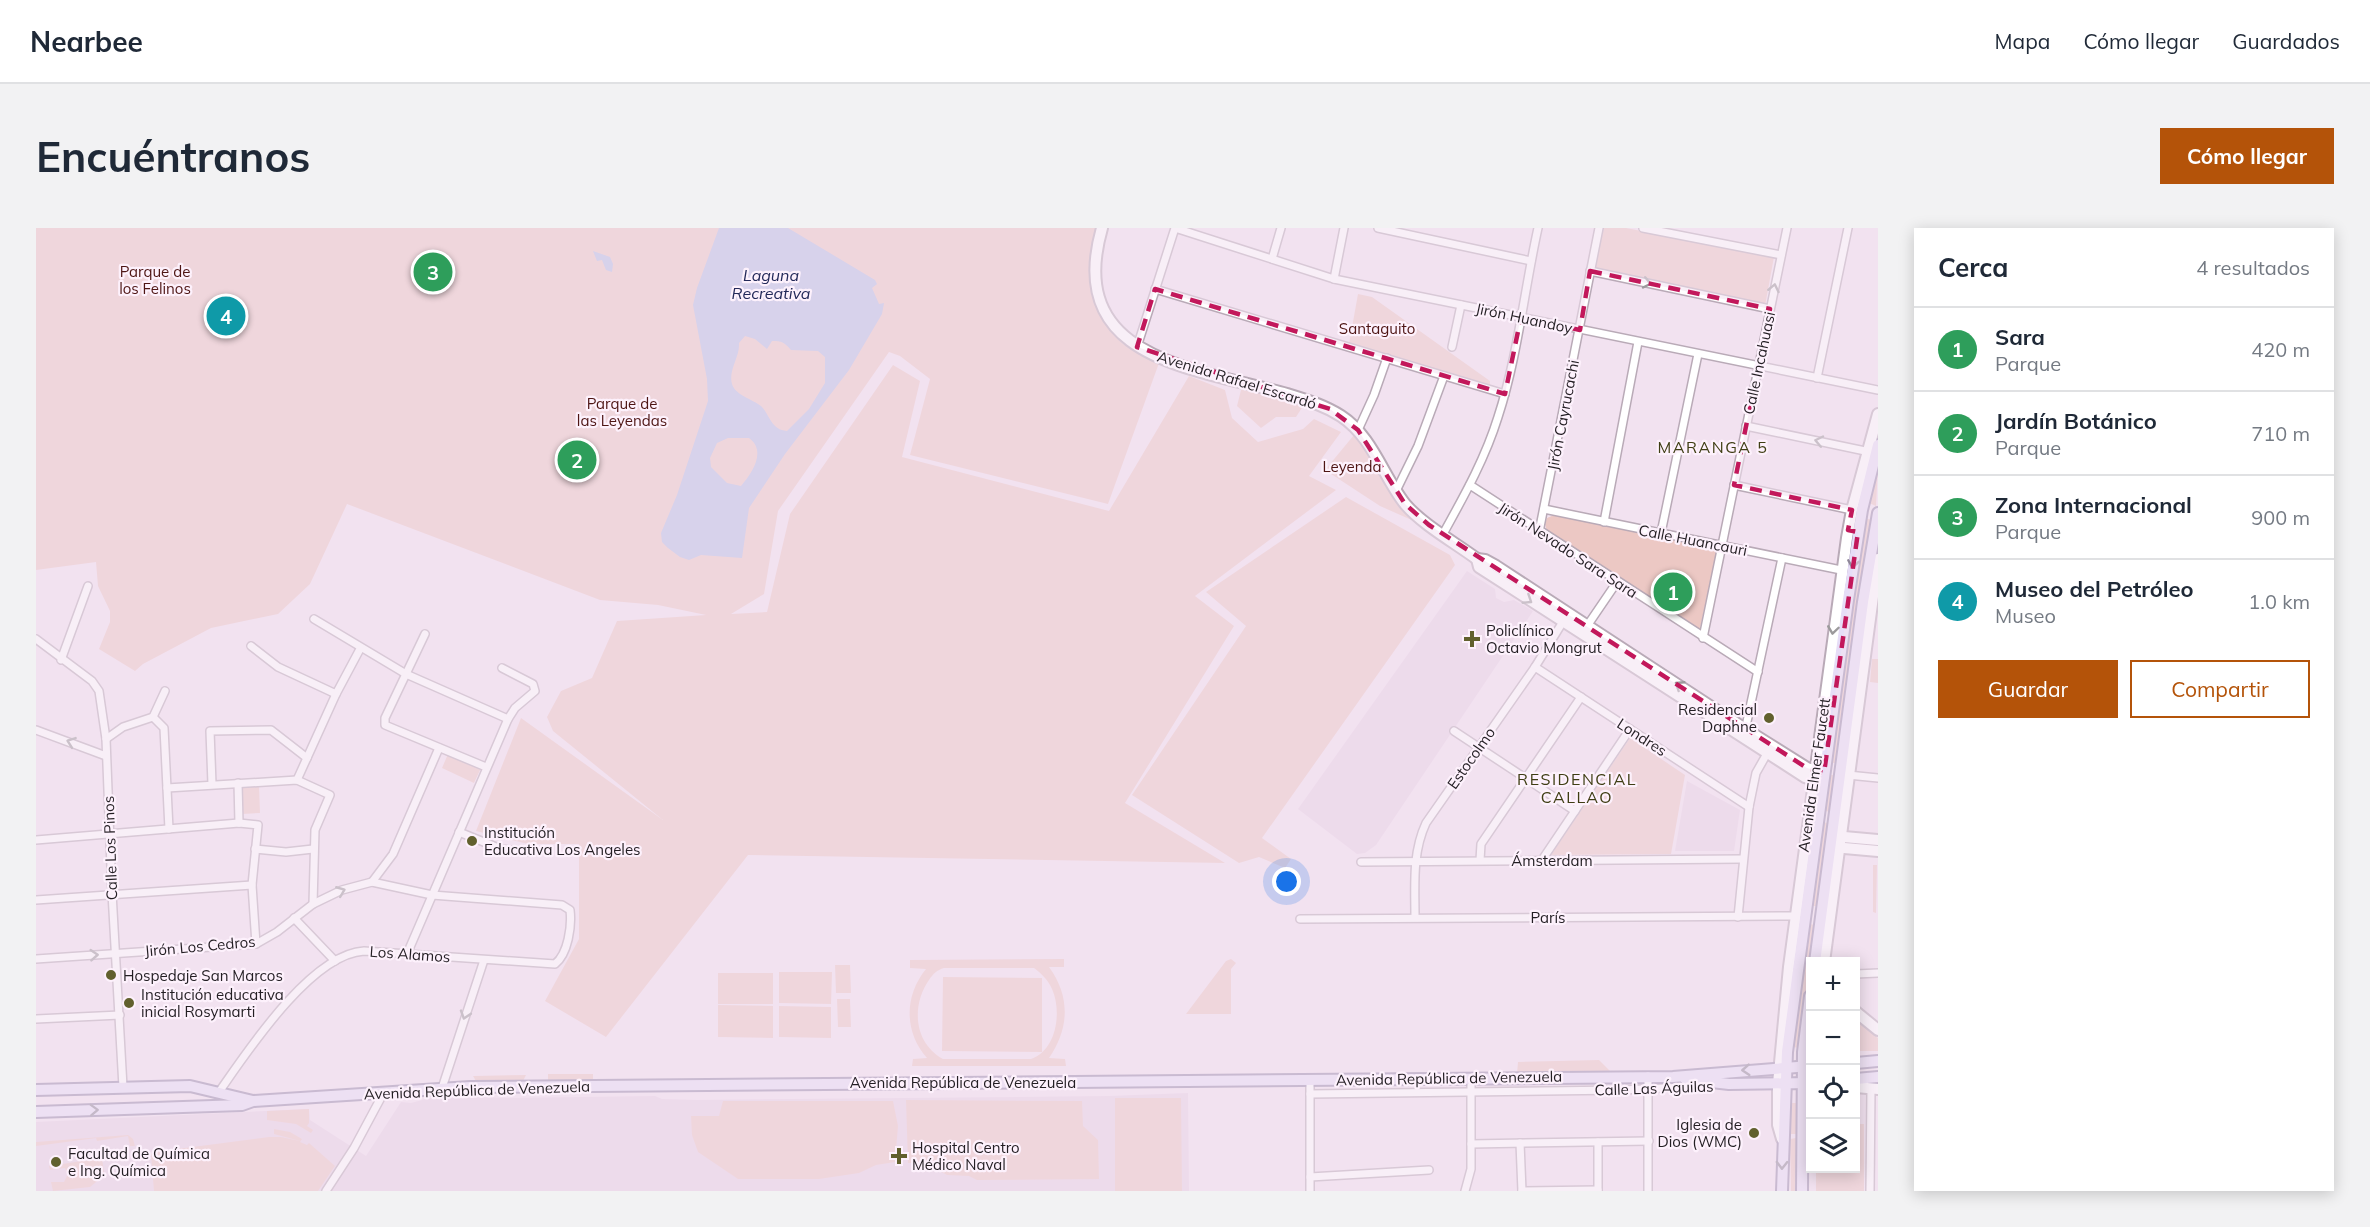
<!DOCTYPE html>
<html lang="es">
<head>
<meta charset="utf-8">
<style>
	:root { --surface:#fff; --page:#f2f2f3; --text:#1f2937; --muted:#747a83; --line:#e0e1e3; --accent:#b45309 }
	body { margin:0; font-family:Mulish,sans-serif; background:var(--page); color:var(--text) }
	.controls { position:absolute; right:18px; bottom:18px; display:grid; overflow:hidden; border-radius:0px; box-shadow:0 3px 15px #0003 }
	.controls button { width:54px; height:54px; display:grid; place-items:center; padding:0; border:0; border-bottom:2px solid var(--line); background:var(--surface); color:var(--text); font:30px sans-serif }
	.you { position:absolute; left:1251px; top:654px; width:21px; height:21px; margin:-15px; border:4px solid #fff; border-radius:50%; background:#1a73e8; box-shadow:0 0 0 9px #1a73e833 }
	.badge { display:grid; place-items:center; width:39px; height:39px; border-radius:50%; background:var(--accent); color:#fff; font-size:20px; font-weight:700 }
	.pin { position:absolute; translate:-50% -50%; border:3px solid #fff; box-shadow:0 2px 6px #0006 }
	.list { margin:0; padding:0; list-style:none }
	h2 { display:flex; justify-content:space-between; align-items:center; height:78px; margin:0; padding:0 24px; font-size:26px }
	h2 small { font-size:20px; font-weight:400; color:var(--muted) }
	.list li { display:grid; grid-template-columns:39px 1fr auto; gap:18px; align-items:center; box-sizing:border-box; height:84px; padding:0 24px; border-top:2px solid var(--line) }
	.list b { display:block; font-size:22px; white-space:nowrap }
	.list p { margin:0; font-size:20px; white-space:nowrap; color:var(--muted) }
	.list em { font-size:20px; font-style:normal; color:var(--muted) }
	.actions { display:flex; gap:12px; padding:18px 24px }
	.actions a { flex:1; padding:14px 0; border:2px solid var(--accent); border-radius:0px; text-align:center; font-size:21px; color:var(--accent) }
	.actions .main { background:var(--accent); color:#fff }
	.icon { flex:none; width:33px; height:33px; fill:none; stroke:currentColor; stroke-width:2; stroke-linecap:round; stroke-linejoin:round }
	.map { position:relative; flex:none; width:1842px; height:963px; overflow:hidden; border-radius:0px }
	header { display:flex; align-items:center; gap:36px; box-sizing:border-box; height:84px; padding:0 30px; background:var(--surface); border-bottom:2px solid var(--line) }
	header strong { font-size:28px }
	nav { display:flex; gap:33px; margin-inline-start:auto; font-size:21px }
	.intro { display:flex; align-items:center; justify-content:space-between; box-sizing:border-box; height:144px; padding:0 36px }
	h1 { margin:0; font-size:42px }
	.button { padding:15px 27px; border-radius:0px; background:var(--accent); color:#fff; font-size:21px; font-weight:700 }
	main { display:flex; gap:36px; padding:0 36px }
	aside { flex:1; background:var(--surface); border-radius:0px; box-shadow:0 3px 15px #0003 }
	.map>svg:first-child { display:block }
	.built { fill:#e7d2e5 }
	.green { fill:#ecc8c4; fill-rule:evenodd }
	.water { fill:#b5bee5; fill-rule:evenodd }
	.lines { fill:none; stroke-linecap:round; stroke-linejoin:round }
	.street-casing { stroke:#b9aab7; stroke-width:10 }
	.secondary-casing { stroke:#b9aab7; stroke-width:14 }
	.primary-casing { stroke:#978baa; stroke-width:14 }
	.street { stroke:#fff; stroke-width:7 }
	.secondary { stroke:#fff; stroke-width:10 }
	.primary { stroke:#e6ddf7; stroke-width:10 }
	.oneway { stroke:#9c9a9c }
	.oneway2 { stroke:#8e8798 }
	.marked { fill:none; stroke:#c2185b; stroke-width:4.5; stroke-dasharray:12 8; stroke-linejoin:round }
	.poi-dot { fill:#61602d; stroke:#fdf1fc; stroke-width:2 }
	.labels { text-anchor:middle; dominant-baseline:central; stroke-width:4.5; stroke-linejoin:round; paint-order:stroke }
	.park-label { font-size:15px; fill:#4e1514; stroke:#fdf1fc }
	.street-label { font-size:15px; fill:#231e23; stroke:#fdf1fc }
	.poi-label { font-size:15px; fill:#231e23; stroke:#fdf1fc; text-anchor:start }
	.water-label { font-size:16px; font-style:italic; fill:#232959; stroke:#fdf1fc }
	.neighbourhood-label { font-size:16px; letter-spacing:1.5px; fill:#3f3e14; stroke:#fdf1fc }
</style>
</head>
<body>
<header>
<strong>Nearbee</strong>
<nav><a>Mapa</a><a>Cómo llegar</a><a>Guardados</a></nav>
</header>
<div class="intro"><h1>Encuéntranos</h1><a class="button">Cómo llegar</a></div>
<main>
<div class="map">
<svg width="1842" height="963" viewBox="0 0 1842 963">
	<rect width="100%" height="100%" fill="#f2e2f0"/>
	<!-- built -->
	<g class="built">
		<path d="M1431,343L1459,361L1460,370L1468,374L1478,372L1497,383L1340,617L1329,625L1321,626L1262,581Z"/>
		<path d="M1651,553L1704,582L1698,623H1639Z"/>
		<path d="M1152,865L1153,963H0V894L273,881L274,892L330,928L365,874L375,875L401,868L473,870L619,868L626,871L661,872L1073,868Z"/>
	</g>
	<!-- green -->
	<g class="green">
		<path d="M0,0H1060C1050,43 1050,83 1086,115C1096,123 1111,129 1123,135L1072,276L874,227L894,151L864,128L853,124L742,283L728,366L695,386L731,384L754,286L857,137L884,153L866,229L1073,283L1153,148L1189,162L1196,190L1222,214L1267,201L1278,191L1305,204L1273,248L1300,262L1159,368L1198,398L1089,575L1189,635L712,627L570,809L509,773L543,711V616H492L440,603L485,490L627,592L517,503L511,489L525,463L556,450L581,393L670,387L622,377L564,372L311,276L274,356L242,386L175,400L107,436L99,443L63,421L74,394V383L62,358L60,334L0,342Z"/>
		<path d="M1568,0H1590L1738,29L1729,78L1558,41Z"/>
		<path d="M1322,66L1336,69L1454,153V159L1313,116Z"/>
		<path d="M1207,154L1271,172L1260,189H1240L1225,200L1201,178Z"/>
		<path d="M1318,207L1380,294L1344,278L1289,242Z"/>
		<path d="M1842,238L1840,278L1833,275Z"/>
		<path d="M1310,269L1414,327L1419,337L1226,610L1255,631L1249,640L1223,629L1203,635L1096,567L1210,398L1170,364Z"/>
		<path d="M1518,287L1678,319L1681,322L1663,405L1511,304L1509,296L1511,290Z"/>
		<path d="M1828,290L1836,292L1801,535H1794Z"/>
		<path d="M1836,431H1842V455L1834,454Z"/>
		<path d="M1594,510L1649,547L1635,626L1515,627Z"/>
		<path d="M412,526L445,540L438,555L406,540Z"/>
		<path d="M1794,547H1799L1795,584L1789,583Z"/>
		<path d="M223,557L224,585L206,586L205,558Z"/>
		<path d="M1786,594L1792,595L1782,678H1775Z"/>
		<path d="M1837,637H1841L1840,685L1837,684Z"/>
		<path d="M1772,696L1780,697L1765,820L1756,819Z"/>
		<path d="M1028,731V739H1013C1035,769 1033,801 1013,830L1029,831L1030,838H876L877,831L891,830C868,804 868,768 890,741L874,740V732ZM908,740H998C1006,746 1012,752 1016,761C1026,783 1021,822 995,831H907C878,815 875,778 893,752C897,746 901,742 908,740Z"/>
		<path d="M1195,731L1200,735L1195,741V786H1150L1190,733Z"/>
		<path d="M799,737H814L815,765H800Z"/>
		<path d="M743,744H796L795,776L743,775Z"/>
		<rect x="682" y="745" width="55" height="31"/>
		<path d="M907,749L1006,750V824L906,823Z"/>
		<path d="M801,771H814L815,799H802Z"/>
		<path d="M682,777L737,778V810L682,809Z"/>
		<path d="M743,778L795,779V810L743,809Z"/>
		<path d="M1820,792L1842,810V823H1820Z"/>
		<path d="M1563,832L1576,845L1481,846L1482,834Z"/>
		<rect x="512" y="846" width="45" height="9"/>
		<path d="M490,847L487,853H440L437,848Z"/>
		<path d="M1079,870H1145L1146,963H1079Z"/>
		<path d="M870,872L1046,873L1047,898L1062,912L1063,951L941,952L933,948L911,947L889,935H872Z"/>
		<path d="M687,873H857L862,898L859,934L840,937L823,945L783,951H702L662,924L656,907L655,888H683Z"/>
		<rect x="1754" y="875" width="7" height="31"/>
		<path d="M273,881V895L271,898L277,902L275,905L260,896L231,892V883Z"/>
		<path d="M1820,896H1828V963H1780V941L1820,940Z"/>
		<path d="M238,901L254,904L266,911L264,914L271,917L273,915L299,938L282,963H118L115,927L118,924L233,909H245L264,913L238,906Z"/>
		<path d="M92,907L97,911L99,918H94L92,908L61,913L60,910L0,918V914Z"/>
		<path d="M1760,910L1762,963H1755L1754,911Z"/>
		<path d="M66,930L68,945H65V950L54,959L17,963L15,954H28L32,946L29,940L14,942L13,938Z"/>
	</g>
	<!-- water -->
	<g class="water">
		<path d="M683,0H752L839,52L841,56L836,60L843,76L848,75L846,86L813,142L749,226L713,280L706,330L665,327L653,332L644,329L632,320L626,314L625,305L641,267L672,173L671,151L657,77L661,60ZM709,108L719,111L731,121L736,113C746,113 748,114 755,122L782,123L789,129V155L773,181L751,203C735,202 734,187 725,178C716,171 699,167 696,156C692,142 704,129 703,115ZM692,210H713C731,223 716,245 705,258L691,255L675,239L674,230L681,215Z"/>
		<path d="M557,23L574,29L577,36L576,44L570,42L566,32L561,33Z"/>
	</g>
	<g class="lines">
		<!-- street casing -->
		<g class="street-casing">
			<g id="street">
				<path d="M1342,0L1495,33"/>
				<path d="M1607,0L1745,27"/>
				<path d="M1236,31L1245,0"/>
				<path d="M1554,43L1734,81"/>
				<path d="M1298,51L1308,0"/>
				<path d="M1119,61L1469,166"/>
				<path d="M1101,119L1139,0L1298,51L1842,162"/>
				<path d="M1416,119L1425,77"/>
				<path d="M1781,150L1812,0"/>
				<path d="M1710,198L1834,224"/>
				<path d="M1322,202L1338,167L1351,130"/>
				<path d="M1434,257L1722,444"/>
				<path d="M1698,257L1816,282"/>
				<path d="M1360,263L1382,218L1408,148"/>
				<path d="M1508,281L1805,342"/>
				<path d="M1568,294L1602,114"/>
				<path d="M1503,304L1563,0"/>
				<path d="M1625,305L1662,126"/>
				<path d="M1407,306C1428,268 1449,231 1462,189C1482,128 1488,63 1502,0"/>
				<path d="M278,391L370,446L472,491"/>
				<path d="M1549,401L1581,354"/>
				<path d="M389,406L349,490V497L450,539"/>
				<path d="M1667,410L1751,0"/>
				<path d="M0,411L56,453L63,463L70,511L76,665L87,859"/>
				<path d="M215,418L242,439L300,466"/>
				<path d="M25,432L52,358"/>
				<path d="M1499,439L1713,579"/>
				<path d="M117,489L128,500L133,601"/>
				<path d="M0,502L70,528"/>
				<path d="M1418,503L1539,583"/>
				<path d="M1709,503L1746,330"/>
				<path d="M70,511L87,499L117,489L129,463"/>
				<path d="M1812,547L1842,550"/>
				<path d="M261,552L300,466L324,421"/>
				<path d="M202,555L203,595"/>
				<path d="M176,556L174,503L235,502L271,530"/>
				<path d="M131,560L261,552L294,567L279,602L277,676"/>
				<path d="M423,604L465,621L493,624"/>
				<path d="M0,612L203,595L222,597L216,657L220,716"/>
				<path d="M219,621L250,624L277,621"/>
				<path d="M1444,632L1445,616L1545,469"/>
				<path d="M1506,632L1594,501"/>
				<path d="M1325,634L1707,631"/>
				<path d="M336,654L357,626L403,520"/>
				<path d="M0,672L216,657"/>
				<path d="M1379,689C1379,657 1376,625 1390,595L1499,439L1528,392"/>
				<path d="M1702,689L1713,579L1720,545L1733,522"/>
				<path d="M258,690L299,733"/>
				<path d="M1264,691L1759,688"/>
				<path d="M371,726L472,491L479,480L499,463L497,456L466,440"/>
				<path d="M0,731L220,716L241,704L277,676L306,662L336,654L396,667L526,677L534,682C536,698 532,726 519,736L328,723C275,726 211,824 183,864"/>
				<path d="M1820,746L1842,745"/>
				<path d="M0,791L84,787"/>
				<path d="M1612,848V963"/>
				<path d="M1274,851V963"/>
				<path d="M406,860L448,732"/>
				<path d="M1274,866L1586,862L1673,858"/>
				<path d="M1562,914V963"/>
				<path d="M1484,915L1486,963"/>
				<path d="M1435,916L1613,913"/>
				<path d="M1274,949L1393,942"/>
				<path d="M290,963L318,920L348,864"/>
				<path d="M1429,963L1435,941V850"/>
				<path d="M1486,963L1562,962"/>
				<path d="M1834,963L1835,861"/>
			</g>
		</g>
		<!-- secondary casing -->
		<g class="secondary-casing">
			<g id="secondary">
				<path d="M1066,0C1028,132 1159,140 1251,166C1270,172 1288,177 1305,188C1336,208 1347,248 1369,276C1387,297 1418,314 1441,331"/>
				<path d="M1441,331L1443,339L1769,549L1784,554"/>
				<path d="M1441,331L1449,332L1460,338L1709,501L1771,540L1783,544"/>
				<path d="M1797,608L1842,612"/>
				<path d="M1797,619L1842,623"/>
				<path d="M1788,734L1842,331"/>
				<path d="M1820,784L1842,802"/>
				<path d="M1768,838L1774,819"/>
				<path d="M1820,859L1842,861"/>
				<path d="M1746,911L1742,897V856L1753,739L1811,310L1816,282L1842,186"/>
			</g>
		</g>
		<!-- primary casing -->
		<g class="primary-casing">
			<g id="primary">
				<path d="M1779,734L1827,374L1842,285"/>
				<path d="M1820,835L1842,833"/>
				<path d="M1649,851L1693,856L1774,855"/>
				<path d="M1820,851L1842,849"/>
				<path d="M0,862L154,858L217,873"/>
				<path d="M0,884L206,877L217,873L434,859L1637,849L1774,838"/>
				<path d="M1746,963L1751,824L1812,372L1826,282L1842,217"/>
				<path d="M1766,963L1767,824L1774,768"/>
			</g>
		</g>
		<!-- street -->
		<use href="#street" class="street"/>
		<!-- secondary -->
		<use href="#secondary" class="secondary"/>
		<!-- primary -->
		<use href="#primary" class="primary"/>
	</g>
	<!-- one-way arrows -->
	<defs><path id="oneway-chevron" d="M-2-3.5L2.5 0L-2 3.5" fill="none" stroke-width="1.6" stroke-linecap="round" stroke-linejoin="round" transform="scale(1.5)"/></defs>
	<g class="oneway">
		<use href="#oneway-chevron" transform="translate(1611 55) rotate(12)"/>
		<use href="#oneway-chevron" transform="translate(1738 60) rotate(-78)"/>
		<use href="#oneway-chevron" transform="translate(1783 213) rotate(-168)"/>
		<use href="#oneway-chevron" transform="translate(1492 372) rotate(33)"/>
		<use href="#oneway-chevron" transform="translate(1797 402) rotate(98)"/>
		<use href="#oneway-chevron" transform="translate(1643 457) rotate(-147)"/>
		<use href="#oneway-chevron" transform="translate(35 514) rotate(-160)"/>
		<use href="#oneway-chevron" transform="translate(305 663) rotate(-22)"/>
		<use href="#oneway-chevron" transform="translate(58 727) rotate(-4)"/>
		<use href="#oneway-chevron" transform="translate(429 787) rotate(108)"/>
	</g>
	<g class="oneway2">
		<use href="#oneway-chevron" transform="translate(1817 336) rotate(99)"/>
		<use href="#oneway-chevron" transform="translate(1710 842) rotate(176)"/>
		<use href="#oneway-chevron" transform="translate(58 882) rotate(-2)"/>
		<use href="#oneway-chevron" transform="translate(1746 937) rotate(91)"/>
	</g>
	<!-- marked area -->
	<path d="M0 0H1842V963H0ZM1554,43L1734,81L1698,257L1816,282L1812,302L1822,304L1788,545L1771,540L1393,297L1369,276L1322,202L1294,181L1101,119L1119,61L1469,166L1485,89L1544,102Z" fill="#f2e2f0" fill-opacity=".55" fill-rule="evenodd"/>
	<path class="marked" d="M1554,43L1734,81L1698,257L1816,282L1812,302L1822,304L1788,545L1771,540L1393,297L1369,276L1322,202L1294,181L1101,119L1119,61L1469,166L1485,89L1544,102Z"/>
	<!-- markers -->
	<g class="poi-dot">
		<path d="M1433 402h6v6h6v6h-6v6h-6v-6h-6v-6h6z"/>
		<circle cx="1733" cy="490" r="6"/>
		<circle cx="436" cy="613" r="6"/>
		<circle cx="75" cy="747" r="6"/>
		<circle cx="93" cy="775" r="6"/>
		<circle cx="1718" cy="905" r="6"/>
		<path d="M860 919h6v6h6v6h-6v6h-6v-6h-6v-6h6z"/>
		<circle cx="20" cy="934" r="6"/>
	</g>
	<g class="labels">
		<!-- park labels -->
		<g class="park-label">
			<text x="119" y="43">Parque de<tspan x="119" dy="17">los Felinos</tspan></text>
			<text x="1341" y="100">Santaguito</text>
			<text x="586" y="175">Parque de<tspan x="586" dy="17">las Leyendas</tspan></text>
			<text x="1316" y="238">Leyenda</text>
		</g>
		<!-- street labels -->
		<g class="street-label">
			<text transform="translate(1488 90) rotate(12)">Jirón Huandoy</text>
			<text transform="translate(1723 135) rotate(-78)">Calle Incahuasi</text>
			<text transform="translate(1201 152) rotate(17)">Avenida Rafael Escardó</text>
			<text transform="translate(1527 187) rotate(-79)">Jirón Cayrucachi</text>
			<text transform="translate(1657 312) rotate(11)">Calle Huancauri</text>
			<text transform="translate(1532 322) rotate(33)">Jirón Nevado Sara Sara</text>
			<text transform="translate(1606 509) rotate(33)">Londres</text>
			<text transform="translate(1435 530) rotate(-55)">Estocolmo</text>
			<text transform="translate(1778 547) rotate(-82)">Avenida Elmer Faucett</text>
			<text transform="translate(74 620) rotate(-92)">Calle Los Pinos</text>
			<text x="1516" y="632">Ámsterdam</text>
			<text x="1512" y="689">París</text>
			<text transform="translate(164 718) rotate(-5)">Jirón Los Cedros</text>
			<text transform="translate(374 726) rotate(4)">Los Alamos</text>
			<text transform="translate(1413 850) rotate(-1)">Avenida República de Venezuela</text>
			<text x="927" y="854">Avenida República de Venezuela</text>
			<text transform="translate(1618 860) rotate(-2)">Calle Las Águilas</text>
			<text transform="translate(441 862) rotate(-2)">Avenida República de Venezuela</text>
		</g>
		<!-- poi labels -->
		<g class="poi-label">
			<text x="1450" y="402">Policlínico<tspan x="1450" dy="17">Octavio Mongrut</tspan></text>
			<text x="1721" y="481" text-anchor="end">Residencial<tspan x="1721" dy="17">Daphne</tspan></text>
			<text x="448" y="604">Institución<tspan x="448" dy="17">Educativa Los Angeles</tspan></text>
			<text x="87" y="747">Hospedaje San Marcos</text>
			<text x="105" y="766">Institución educativa<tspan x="105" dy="17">inicial Rosymarti</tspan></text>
			<text x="1706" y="896" text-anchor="end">Iglesia de<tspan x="1706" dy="17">Dios (WMC)</tspan></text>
			<text x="876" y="919">Hospital Centro<tspan x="876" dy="17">Médico Naval</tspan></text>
			<text x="32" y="925">Facultad de Química<tspan x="32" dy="17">e Ing. Química</tspan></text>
		</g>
		<!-- water labels -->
		<g class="water-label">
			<text x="735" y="47">Laguna<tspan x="735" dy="18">Recreativa</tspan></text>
		</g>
		<!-- neighbourhood labels -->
		<g class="neighbourhood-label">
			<text x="1677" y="219">MARANGA 5</text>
			<text x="1541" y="551">RESIDENCIAL<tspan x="1541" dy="18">CALLAO</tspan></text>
		</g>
	</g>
</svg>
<div class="controls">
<button>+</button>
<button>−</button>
<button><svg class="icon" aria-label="locate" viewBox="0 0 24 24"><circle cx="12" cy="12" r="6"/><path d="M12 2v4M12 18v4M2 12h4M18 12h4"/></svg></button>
<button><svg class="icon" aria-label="layers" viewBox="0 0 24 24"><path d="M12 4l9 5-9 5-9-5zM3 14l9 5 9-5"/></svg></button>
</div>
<div class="you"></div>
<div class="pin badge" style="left:1637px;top:364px;background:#2e9e5b">1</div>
<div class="pin badge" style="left:541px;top:232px;background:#2e9e5b">2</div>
<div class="pin badge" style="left:397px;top:44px;background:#2e9e5b">3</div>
<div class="pin badge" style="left:190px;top:88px;background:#0f9aa8">4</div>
</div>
<aside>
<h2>Cerca<small>4 resultados</small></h2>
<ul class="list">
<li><span class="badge" style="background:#2e9e5b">1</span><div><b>Sara</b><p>Parque</p></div><em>420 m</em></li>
<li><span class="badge" style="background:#2e9e5b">2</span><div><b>Jardín Botánico</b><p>Parque</p></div><em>710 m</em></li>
<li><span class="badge" style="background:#2e9e5b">3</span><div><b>Zona Internacional</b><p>Parque</p></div><em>900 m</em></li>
<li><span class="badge" style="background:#0f9aa8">4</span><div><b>Museo del Petróleo</b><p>Museo</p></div><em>1.0 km</em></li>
</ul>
<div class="actions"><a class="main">Guardar</a><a>Compartir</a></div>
</aside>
</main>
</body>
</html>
